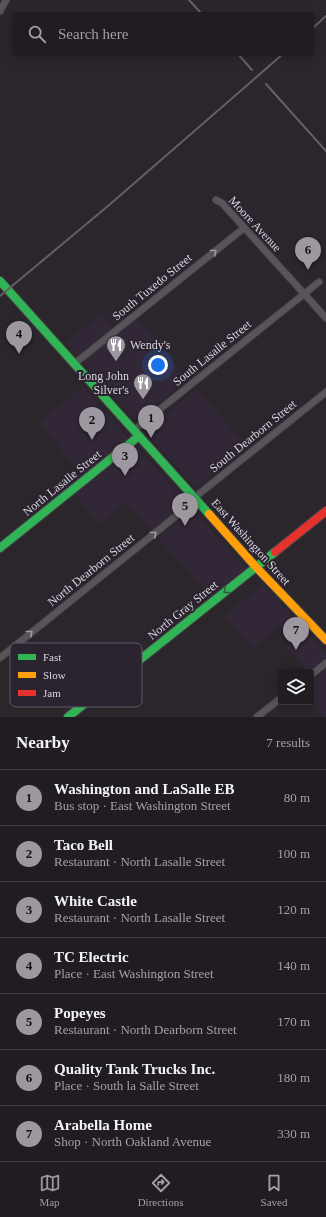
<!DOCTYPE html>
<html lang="en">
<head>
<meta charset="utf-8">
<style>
	:root { --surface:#201c21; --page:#28252a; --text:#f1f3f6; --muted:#a2a1a5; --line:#3d3a3f; --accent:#9d98a0 }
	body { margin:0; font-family:Georgia,serif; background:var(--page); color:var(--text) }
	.controls { position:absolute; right:12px; bottom:12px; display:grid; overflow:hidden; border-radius:4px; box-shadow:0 2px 10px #0003 }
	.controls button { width:36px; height:36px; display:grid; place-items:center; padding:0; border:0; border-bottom:1px solid var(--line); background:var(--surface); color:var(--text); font:20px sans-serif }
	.you { position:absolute; left:158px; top:365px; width:14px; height:14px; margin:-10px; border:3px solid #fff; border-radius:50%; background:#1a73e8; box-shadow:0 0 0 6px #1a73e833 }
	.badge { display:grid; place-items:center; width:26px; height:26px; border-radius:50%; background:var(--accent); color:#111; font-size:13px; font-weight:700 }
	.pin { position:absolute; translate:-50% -33px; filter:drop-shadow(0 1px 2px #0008) }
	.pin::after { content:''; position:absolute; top:21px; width:14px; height:12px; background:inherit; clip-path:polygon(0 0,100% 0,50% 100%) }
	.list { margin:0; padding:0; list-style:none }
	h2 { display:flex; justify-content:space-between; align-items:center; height:52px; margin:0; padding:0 16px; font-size:17px }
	h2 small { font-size:13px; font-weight:400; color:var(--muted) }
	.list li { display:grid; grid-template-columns:26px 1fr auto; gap:12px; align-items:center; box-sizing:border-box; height:56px; padding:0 16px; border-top:1px solid var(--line) }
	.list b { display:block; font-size:15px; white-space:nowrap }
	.list p { margin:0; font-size:13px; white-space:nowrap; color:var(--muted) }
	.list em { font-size:13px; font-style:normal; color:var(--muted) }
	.icon { flex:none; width:22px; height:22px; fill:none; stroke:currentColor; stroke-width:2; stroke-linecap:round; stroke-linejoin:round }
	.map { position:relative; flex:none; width:326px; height:717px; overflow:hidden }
	.search { position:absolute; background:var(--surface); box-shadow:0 2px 10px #0003; left:12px; right:12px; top:12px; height:44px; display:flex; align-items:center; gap:10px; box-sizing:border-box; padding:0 14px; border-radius:4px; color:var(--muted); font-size:15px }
	.sheet { height:444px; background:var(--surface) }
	nav { display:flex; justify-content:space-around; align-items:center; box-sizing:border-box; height:56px; border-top:1px solid var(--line); background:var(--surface); font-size:11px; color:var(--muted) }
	nav a { display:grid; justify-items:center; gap:2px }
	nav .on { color:var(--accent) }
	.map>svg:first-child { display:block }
	.built { fill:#322736 }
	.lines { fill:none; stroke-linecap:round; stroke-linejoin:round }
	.street-casing { stroke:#474348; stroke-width:8 }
	.fast-casing { stroke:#474348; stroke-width:10 }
	.slow-casing { stroke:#474348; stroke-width:10 }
	.jam-casing { stroke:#474348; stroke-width:10 }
	.street { stroke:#58555a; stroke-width:6 }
	.fast { stroke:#30b455; stroke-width:8 }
	.slow { stroke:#ff9f0a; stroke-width:8 }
	.jam { stroke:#e5322d; stroke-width:8 }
	.rail { stroke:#636164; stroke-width:2 }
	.oneway { stroke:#a09ca3 }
	.oneway2 { stroke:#2d5d3e }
	.labels { text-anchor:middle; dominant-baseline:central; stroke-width:4; stroke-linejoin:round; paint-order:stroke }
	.street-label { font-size:12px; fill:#dbd6de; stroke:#2b232f }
	.poi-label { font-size:12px; fill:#dbd6de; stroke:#2b232f; text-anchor:start }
	.key { fill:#2b232f; stroke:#605964; stroke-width:1 }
	.key-label { font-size:11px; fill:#dbd6de }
</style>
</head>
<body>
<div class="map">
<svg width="326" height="717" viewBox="0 0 326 717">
	<rect width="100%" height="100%" fill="#2a262c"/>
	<!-- built -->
	<g class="built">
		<path d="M102,313L113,328L81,353L76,354L66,343Z"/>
		<path d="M138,318L187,380L135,420L87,367L86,362V359Z"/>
		<path d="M83,387L127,436L124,443L82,476L39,422Z"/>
		<path d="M197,389L248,447L196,488L145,431Z"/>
		<path d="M136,446L187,503L152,531L126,503L99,525L75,495Z"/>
		<path d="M193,510L247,569L212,598L158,538Z"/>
		<path d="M263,585L326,653V658L308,672H306L300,662L285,645L292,639L279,625L254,649L224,616Z"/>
		<path d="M326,669V717H324L310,702L311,681Z"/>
	</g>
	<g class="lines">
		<!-- street casing -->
		<g class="street-casing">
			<g id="street">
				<path d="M0,11L6,0"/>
				<path d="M216,200L222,203L326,318"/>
				<path d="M74,364L244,228"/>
				<path d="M134,430L319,282"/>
				<path d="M194,498L326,392"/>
				<path d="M0,658L196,500"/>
				<path d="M311,675L326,663"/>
				<path d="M257,717L281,698"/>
			</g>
		</g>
		<!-- fast casing -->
		<g class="fast-casing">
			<g id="fast">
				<path d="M0,281L209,514"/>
				<path d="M0,548L139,436"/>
				<path d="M68,717L275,552"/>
			</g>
		</g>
		<!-- slow casing -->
		<g class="slow-casing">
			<path id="slow" d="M209,514L256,567L326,640"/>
		</g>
		<!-- jam casing -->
		<g class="jam-casing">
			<path id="jam" d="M275,552L326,511"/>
		</g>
		<!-- street -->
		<use href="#street" class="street"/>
		<!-- fast -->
		<use href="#fast" class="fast"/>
		<!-- slow -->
		<use href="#slow" class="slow"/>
		<!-- jam -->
		<use href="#jam" class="jam"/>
		<!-- rail -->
		<g class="rail">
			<path d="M189,0L202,14"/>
			<path d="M312,29L326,16"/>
			<path d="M238,54L252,70"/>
			<path d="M266,84L326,151"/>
			<path d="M0,296L108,206L283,54"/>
		</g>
	</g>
	<!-- one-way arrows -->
	<defs><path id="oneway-chevron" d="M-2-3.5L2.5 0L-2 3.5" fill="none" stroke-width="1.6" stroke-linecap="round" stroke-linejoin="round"/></defs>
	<g class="oneway">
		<use href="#oneway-chevron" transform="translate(214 252) rotate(-39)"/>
		<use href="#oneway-chevron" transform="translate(154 534) rotate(-38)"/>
		<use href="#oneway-chevron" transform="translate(30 633) rotate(-39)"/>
	</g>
	<use class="oneway2" href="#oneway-chevron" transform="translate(226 591) rotate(141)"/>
	<!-- icons -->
	<defs>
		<g id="restaurant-pin" transform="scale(1)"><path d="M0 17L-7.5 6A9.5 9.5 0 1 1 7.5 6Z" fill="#9d98a0" stroke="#2b232f"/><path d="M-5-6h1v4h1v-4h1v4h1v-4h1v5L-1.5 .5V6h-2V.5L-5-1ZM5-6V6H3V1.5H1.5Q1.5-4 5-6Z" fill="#fff"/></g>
	</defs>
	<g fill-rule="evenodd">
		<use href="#restaurant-pin" x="116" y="345"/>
		<use href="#restaurant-pin" x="143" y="383"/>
	</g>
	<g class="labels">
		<!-- street labels -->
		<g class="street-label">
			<text transform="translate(255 224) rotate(47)">Moore Avenue</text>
			<text transform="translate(152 287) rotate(-39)">South Tuxedo Street</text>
			<text transform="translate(212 353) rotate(-39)">South Lasalle Street</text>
			<text transform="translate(253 436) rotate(-39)">South Dearborn Street</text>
			<text transform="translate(62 483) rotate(-39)">North Lasalle Street</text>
			<text transform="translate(251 542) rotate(48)">East Washington Street</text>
			<text transform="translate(91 570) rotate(-39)">North Dearborn Street</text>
			<text transform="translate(183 610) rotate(-39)">North Gray Street</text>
		</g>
		<!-- poi labels -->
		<g class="poi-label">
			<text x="130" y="345">Wendy's</text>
			<text x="129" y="376" text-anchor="end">Long John<tspan x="129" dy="14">Silver's</tspan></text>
		</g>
	</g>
	<!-- legend -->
	<rect x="10" y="643" width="132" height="64" rx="6" class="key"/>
	<rect x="18" y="654" width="18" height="6" fill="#30b455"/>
	<rect x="18" y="672" width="18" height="6" fill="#ff9f0a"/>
	<rect x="18" y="690" width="18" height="6" fill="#e5322d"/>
	<g class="key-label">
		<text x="43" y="661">Fast</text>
		<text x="43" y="679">Slow</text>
		<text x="43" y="697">Jam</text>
	</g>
</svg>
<div class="controls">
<button><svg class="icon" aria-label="layers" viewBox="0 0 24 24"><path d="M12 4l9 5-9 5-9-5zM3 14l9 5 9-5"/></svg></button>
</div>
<div class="you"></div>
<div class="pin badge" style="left:151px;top:438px">1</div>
<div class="pin badge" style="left:92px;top:440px">2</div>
<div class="pin badge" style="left:125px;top:476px">3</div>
<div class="pin badge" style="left:19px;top:354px">4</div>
<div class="pin badge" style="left:185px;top:526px">5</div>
<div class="pin badge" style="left:308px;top:270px">6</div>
<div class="pin badge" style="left:296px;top:650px">7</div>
<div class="search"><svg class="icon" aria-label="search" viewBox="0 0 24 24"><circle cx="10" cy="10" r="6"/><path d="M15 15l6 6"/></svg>Search here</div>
</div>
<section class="sheet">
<h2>Nearby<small>7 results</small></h2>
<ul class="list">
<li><span class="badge">1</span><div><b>Washington and LaSalle EB</b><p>Bus stop · East Washington Street</p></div><em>80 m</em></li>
<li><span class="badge">2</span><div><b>Taco Bell</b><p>Restaurant · North Lasalle Street</p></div><em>100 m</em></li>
<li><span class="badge">3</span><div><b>White Castle</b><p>Restaurant · North Lasalle Street</p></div><em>120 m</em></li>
<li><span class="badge">4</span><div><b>TC Electric</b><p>Place · East Washington Street</p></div><em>140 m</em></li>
<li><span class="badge">5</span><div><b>Popeyes</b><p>Restaurant · North Dearborn Street</p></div><em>170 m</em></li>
<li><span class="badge">6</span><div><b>Quality Tank Trucks Inc.</b><p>Place · South la Salle Street</p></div><em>180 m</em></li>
<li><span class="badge">7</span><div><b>Arabella Home</b><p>Shop · North Oakland Avenue</p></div><em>330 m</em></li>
</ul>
</section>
<nav>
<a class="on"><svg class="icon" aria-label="map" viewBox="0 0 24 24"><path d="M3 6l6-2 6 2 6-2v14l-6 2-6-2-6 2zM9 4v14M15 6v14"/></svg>Map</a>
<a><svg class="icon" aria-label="directions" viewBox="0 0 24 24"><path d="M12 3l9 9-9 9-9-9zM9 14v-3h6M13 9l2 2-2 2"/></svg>Directions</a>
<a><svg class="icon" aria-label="saved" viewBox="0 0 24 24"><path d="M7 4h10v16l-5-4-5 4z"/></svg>Saved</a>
</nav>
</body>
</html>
